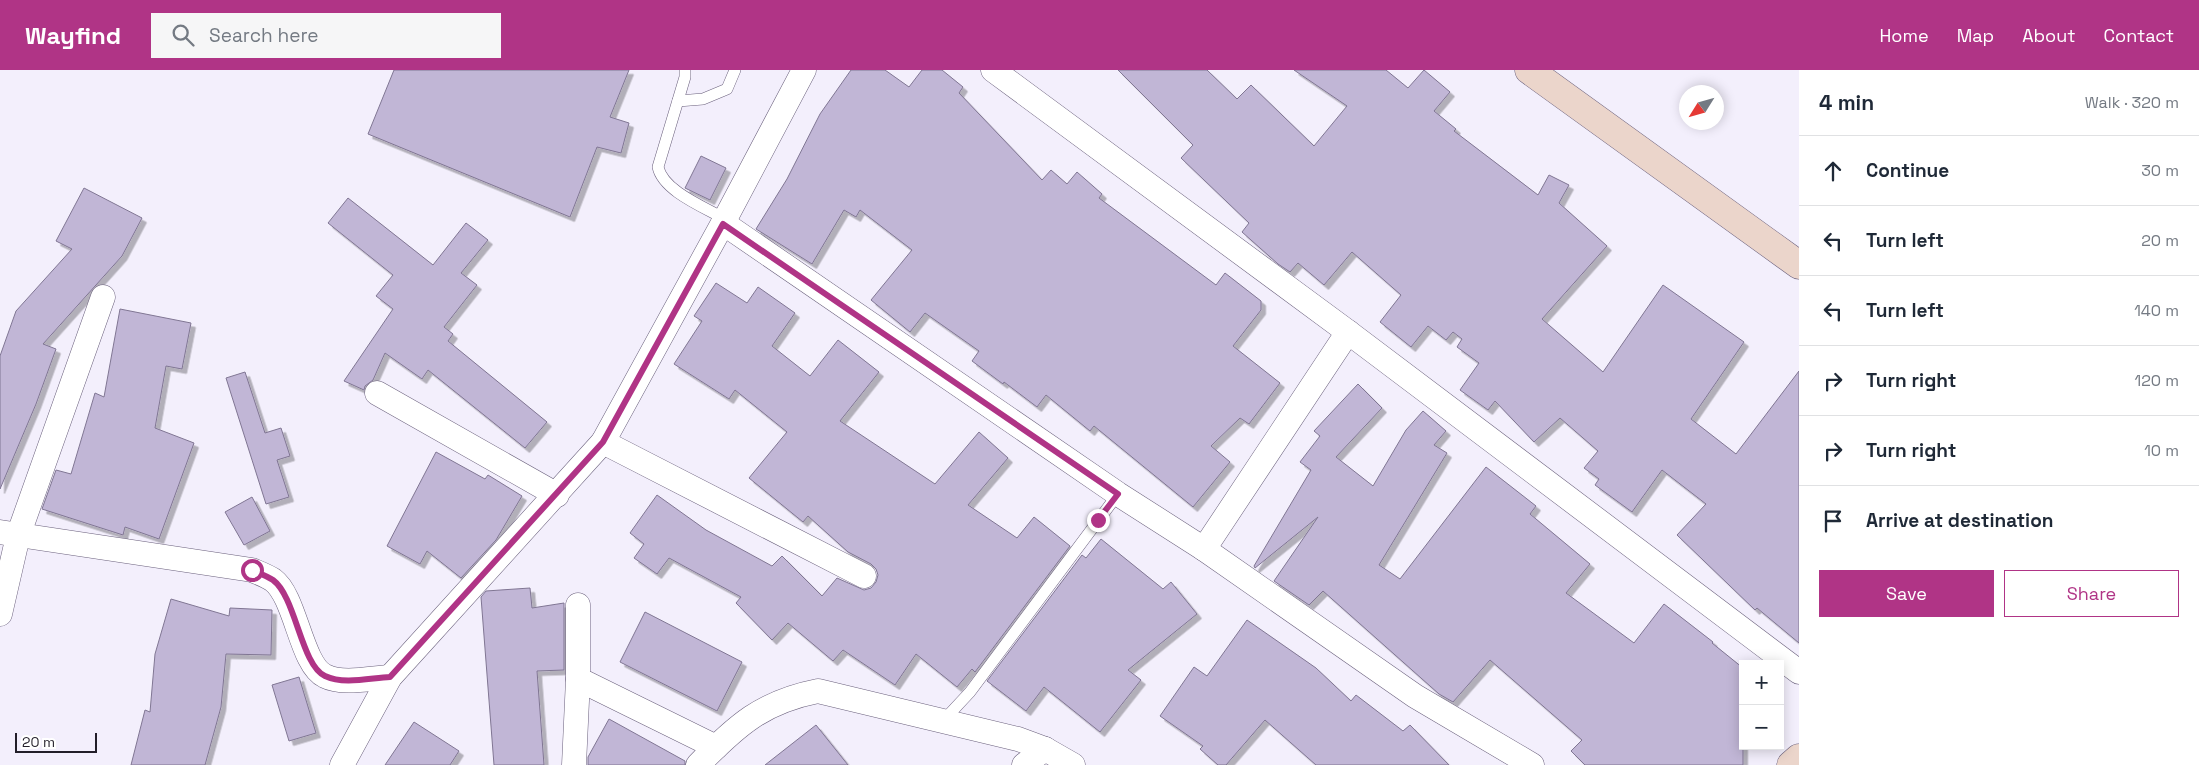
<!DOCTYPE html>
<html lang="en">
<head>
<meta charset="utf-8">
<style>
	:root { --surface:#fff; --page:#f6f6f7; --text:#1f2937; --muted:#747a83; --line:#e0e1e3; --accent:#b03486 }
	body { margin:0; font-family:"Space Grotesk",sans-serif; background:var(--page); color:var(--text) }
	.controls { position:absolute; right:15px; bottom:15px; display:grid; overflow:hidden; border-radius:0px; box-shadow:0 2px 12px #0003 }
	.controls button { width:45px; height:45px; display:grid; place-items:center; padding:0; border:0; border-bottom:1px solid var(--line); background:var(--surface); color:var(--text); font:25px sans-serif }
	.compass { position:absolute; left:1679px; top:15px; width:45px; height:45px; border-radius:50%; background:var(--surface); box-shadow:0 2px 12px #0003; rotate:233deg }
	.scale { position:absolute; left:15px; bottom:12px; width:82px; box-sizing:border-box; padding-left:5px; border:2px solid #221e29; border-top:0; font-size:14px; line-height:18px; white-space:nowrap; color:#221e29; -webkit-text-stroke:4px #fff; paint-order:stroke }
	.stop { position:absolute; width:15px; height:15px; margin:-11px; border:4px solid #b03486; border-radius:50%; background:#fff }
	.stop.end { background:#b03486; border-color:#fff; box-shadow:0 1px 5px #0008 }
	.list { margin:0; padding:0; list-style:none }
	h2 { display:flex; justify-content:space-between; align-items:center; height:65px; margin:0; padding:0 20px; font-size:21px }
	h2 small { font-size:16px; font-weight:400; color:var(--muted) }
	.list li { display:grid; grid-template-columns:32px 1fr auto; gap:15px; align-items:center; box-sizing:border-box; height:70px; padding:0 20px; border-top:1px solid var(--line) }
	.list b { display:block; font-size:19px; white-space:nowrap }
	.list em { font-size:16px; font-style:normal; color:var(--muted) }
	.actions { display:flex; gap:10px; padding:15px 20px }
	.actions a { flex:1; padding:11px 0; border:1px solid var(--accent); border-radius:0px; text-align:center; font-size:18px; color:var(--accent) }
	.actions .main { background:var(--accent); color:#fff }
	.icon { flex:none; width:28px; height:28px; fill:none; stroke:currentColor; stroke-width:2; stroke-linecap:round; stroke-linejoin:round }
	.map { position:relative; flex:none; width:1799px; height:695px; overflow:hidden }
	header { display:flex; align-items:center; gap:30px; box-sizing:border-box; height:70px; padding:0 25px; background:var(--accent); color:#fff }
	header strong { font-size:24px }
	nav { display:flex; gap:28px; margin-inline-start:auto; font-size:18px }
	.search { width:350px; height:45px; background:var(--page); display:flex; align-items:center; gap:12px; box-sizing:border-box; padding:0 18px; border-radius:0px; color:var(--muted); font-size:19px }
	main { display:flex }
	aside { flex:1; background:var(--surface) }
	.map>svg:first-child { display:block }
	.building { fill:#c1b6d6; stroke:#807693; filter:url(#shadow) }
	.lines { fill:none; stroke-linecap:round; stroke-linejoin:round }
	.lane-casing { stroke:#6b617d; stroke-width:12 }
	.street-casing { stroke:#6b617d; stroke-width:25 }
	.secondary-casing { stroke:#6b617d; stroke-width:29 }
	.lane { stroke:#fff; stroke-width:11 }
	.street { stroke:#fff; stroke-width:24 }
	.secondary { stroke:#ebd5cb; stroke-width:28 }
	.route { stroke:#b03486; stroke-width:6 }
</style>
</head>
<body>
<header>
<strong>Wayfind</strong>
<div class="search"><svg class="icon" aria-label="search" viewBox="0 0 24 24"><circle cx="10" cy="10" r="6"/><path d="M15 15l6 6"/></svg>Search here</div>
<nav><a>Home</a><a>Map</a><a>About</a><a>Contact</a></nav>
</header>
<main>
<div class="map">
<svg width="1799" height="695" viewBox="0 0 1799 695">
	<defs>
		<filter id="shadow"><feDropShadow dx="4.5" dy="4.5" stdDeviation="0" flood-color="#0004"/></filter>
	</defs>
	<rect width="100%" height="100%" fill="#f3effc"/>
	<!-- building -->
	<g class="building">
		<path d="M394,0H629L610,47L629,53L621,83L597,77L570,147L368,64Z"/>
		<path d="M851,0H885L909,17L922,0H942L963,17L959,23L1042,110L1051,100L1067,114L1077,102L1102,124L1099,128L1216,215L1225,203L1261,231V240L1233,276L1280,313L1249,354L1240,348L1211,376L1230,392L1193,437L1094,356L1090,361L1046,325L1037,337L1004,312L1003,314L972,291L979,281L925,243L910,262L871,230L912,180L860,140L856,147L844,140L812,194L756,159L787,109L820,44Z"/>
		<path d="M1118,0H1207L1237,29L1251,15L1314,76L1347,36L1294,0H1386L1408,18L1424,0L1450,22L1434,41L1456,59L1454,61L1538,125L1549,105L1569,115L1559,133L1607,176L1542,249L1603,302L1663,215L1744,272L1691,349L1736,384L1799,301V573L1757,538L1755,540L1677,465L1706,434L1662,400L1632,442L1595,415L1599,409L1584,398L1598,381L1560,348L1534,372L1495,331L1488,340L1460,320L1479,293L1457,277L1462,269L1453,262L1446,270L1428,256L1411,277L1380,252L1401,225L1352,182L1324,215L1298,193L1290,202L1278,194L1242,162L1249,153L1181,88L1193,75Z"/>
		<path d="M701,86L726,98L710,130L685,118Z"/>
		<path d="M84,118L142,148L122,186L43,274L56,279L36,334L0,419V286L16,241L72,179L56,171Z"/>
		<path d="M348,128L433,195L466,153L488,170L461,203L477,215L444,257L453,264L448,271L547,352L525,378L428,300L422,309L385,283L373,310L365,316L364,320L344,311L393,239L376,226L393,205L328,153Z"/>
		<path d="M716,213L747,233L758,217L795,243L772,276L810,306L838,270L879,302L840,351L935,414L979,362L1008,388L968,435L1017,468L1034,447L1070,476L975,602L972,599L957,617L916,584L895,615L843,580L833,591L788,553L772,570L736,533L741,527L669,488L657,504L634,488L644,474L630,463L657,425L706,460L772,496L782,486L822,526L837,508L864,520L871,518L876,512L878,505L876,499L871,494L848,482L808,446L803,452L749,408L787,362L735,320L729,329L674,294L702,251L694,246Z"/>
		<path d="M120,239L191,253L182,299L166,296L155,358L194,373L159,469L125,457L123,465L42,439L56,400L71,404L95,323L104,327Z"/>
		<path d="M245,302L265,363L281,358L290,386L277,390L289,427L266,434L226,308Z"/>
		<path d="M1358,314L1382,338L1336,387L1373,416L1406,360L1423,341L1446,361L1434,375L1447,383L1379,495L1400,509L1486,397L1536,436L1530,444L1590,494L1566,523L1634,573L1664,534L1713,572L1712,573L1743,598V695H1585L1571,681L1582,670L1490,590L1453,632L1439,624L1323,521L1309,535L1274,511L1318,447L1255,498L1254,496L1311,400L1300,392L1320,366L1314,361Z"/>
		<path d="M436,382L485,409L488,405L522,426L496,470L461,508L427,481L420,494L387,476Z"/>
		<path d="M252,427L270,461L244,475L225,442Z"/>
		<path d="M1101,469L1163,519L1171,512L1197,544L1128,600L1141,610L1100,662L1044,617L1026,641L987,611L1082,485L1086,488Z"/>
		<path d="M530,518L532,538L564,533V600L537,601L544,695H494L481,527L486,521Z"/>
		<path d="M171,529L229,546L230,538L272,540L271,585L226,584L221,637L205,695H131L145,640L150,642L155,584Z"/>
		<path d="M645,542L742,592L717,641L620,592Z"/>
		<path d="M1247,550L1316,598L1351,631L1356,625L1403,661L1410,655L1449,695H1316L1265,650L1226,695H1218L1200,679L1203,676L1160,646L1194,597L1207,606Z"/>
		<path d="M299,607L316,663L289,671L272,615Z"/>
		<path d="M609,649L685,691V695H588V687Z"/>
		<path d="M414,652L459,681L450,695H385Z"/>
		<path d="M816,655L848,695H765Z"/>
	</g>
	<g class="lines">
		<!-- lane casing -->
		<g class="lane-casing">
			<g id="lane">
				<path d="M685,0V7L658,97C663,121 704,137 725,149"/>
				<path d="M678,31L703,29L727,19L735,0"/>
				<path d="M943,651L970,622L1118,424"/>
			</g>
		</g>
		<!-- street casing -->
		<g class="street-casing">
			<g id="street">
				<path d="M993,0L1348,262L1799,602"/>
				<path d="M723,153L1118,424L1204,479L1415,626L1532,695"/>
				<path d="M377,323L557,425"/>
				<path d="M603,372L864,506"/>
				<path d="M0,462L252,500C259,503 267,506 273,510C296,527 301,595 325,606C343,615 371,608 390,607"/>
				<path d="M1204,479L1348,262"/>
				<path d="M0,544L18,466L103,227"/>
				<path d="M578,609L716,677"/>
				<path d="M342,695L390,607L603,372L723,153L804,0"/>
				<path d="M574,695L578,609V535"/>
				<path d="M698,695C736,656 762,632 818,621L1018,669L1045,679L1073,695"/>
				<path d="M1024,695L1045,679"/>
			</g>
		</g>
		<!-- secondary casing -->
		<g class="secondary-casing">
			<g id="secondary">
				<path d="M1529,0L1799,195"/>
				<path d="M1791,695L1799,688"/>
			</g>
		</g>
		<!-- lane -->
		<use href="#lane" class="lane"/>
		<!-- street -->
		<use href="#street" class="street"/>
		<!-- secondary -->
		<use href="#secondary" class="secondary"/>
	</g>
	<g class="lines">
		<!-- route -->
		<path class="route" d="M252,500C259,503 267,506 273,510C296,527 301,595 325,606C344,615 370,608 390,607L603,372L723,154L1118,424L1098,450"/>
	</g>
</svg>
<div class="controls">
<button>+</button>
<button>−</button>
</div>
<svg class="compass" viewBox="-18 -18 36 36"><path d="M0-13l5 13h-10z" fill="#e53935"/><path d="M0 13l5-13h-10z" fill="#747a83"/></svg>
<div class="scale">20 m</div>
<div class="stop" style="left:252px;top:500px"></div>
<div class="stop end" style="left:1098px;top:450px"></div>
</div>
<aside>
<h2>4 min<small>Walk · 320 m</small></h2>
<ul class="list">
<li><svg class="icon" aria-label="ahead" viewBox="0 0 24 24"><path d="M12 20V5M6 11l6-6 6 6"/></svg><div><b>Continue</b></div><em>30 m</em></li>
<li><svg class="icon" aria-label="left" viewBox="0 0 24 24"><path d="M17 20v-9H6M10 6l-5 5 5 5"/></svg><div><b>Turn left</b></div><em>20 m</em></li>
<li><svg class="icon" aria-label="left" viewBox="0 0 24 24"><path d="M17 20v-9H6M10 6l-5 5 5 5"/></svg><div><b>Turn left</b></div><em>140 m</em></li>
<li><svg class="icon" aria-label="right" viewBox="0 0 24 24"><path d="M7 20v-9h11M14 6l5 5-5 5"/></svg><div><b>Turn right</b></div><em>120 m</em></li>
<li><svg class="icon" aria-label="right" viewBox="0 0 24 24"><path d="M7 20v-9h11M14 6l5 5-5 5"/></svg><div><b>Turn right</b></div><em>10 m</em></li>
<li><svg class="icon" aria-label="arrive" viewBox="0 0 24 24"><path d="M6 21V4h12l-3 4 3 4H6"/></svg><div><b>Arrive at destination</b></div></li>
</ul>
<div class="actions"><a class="main">Save</a><a>Share</a></div>
</aside>
</main>
</body>
</html>
